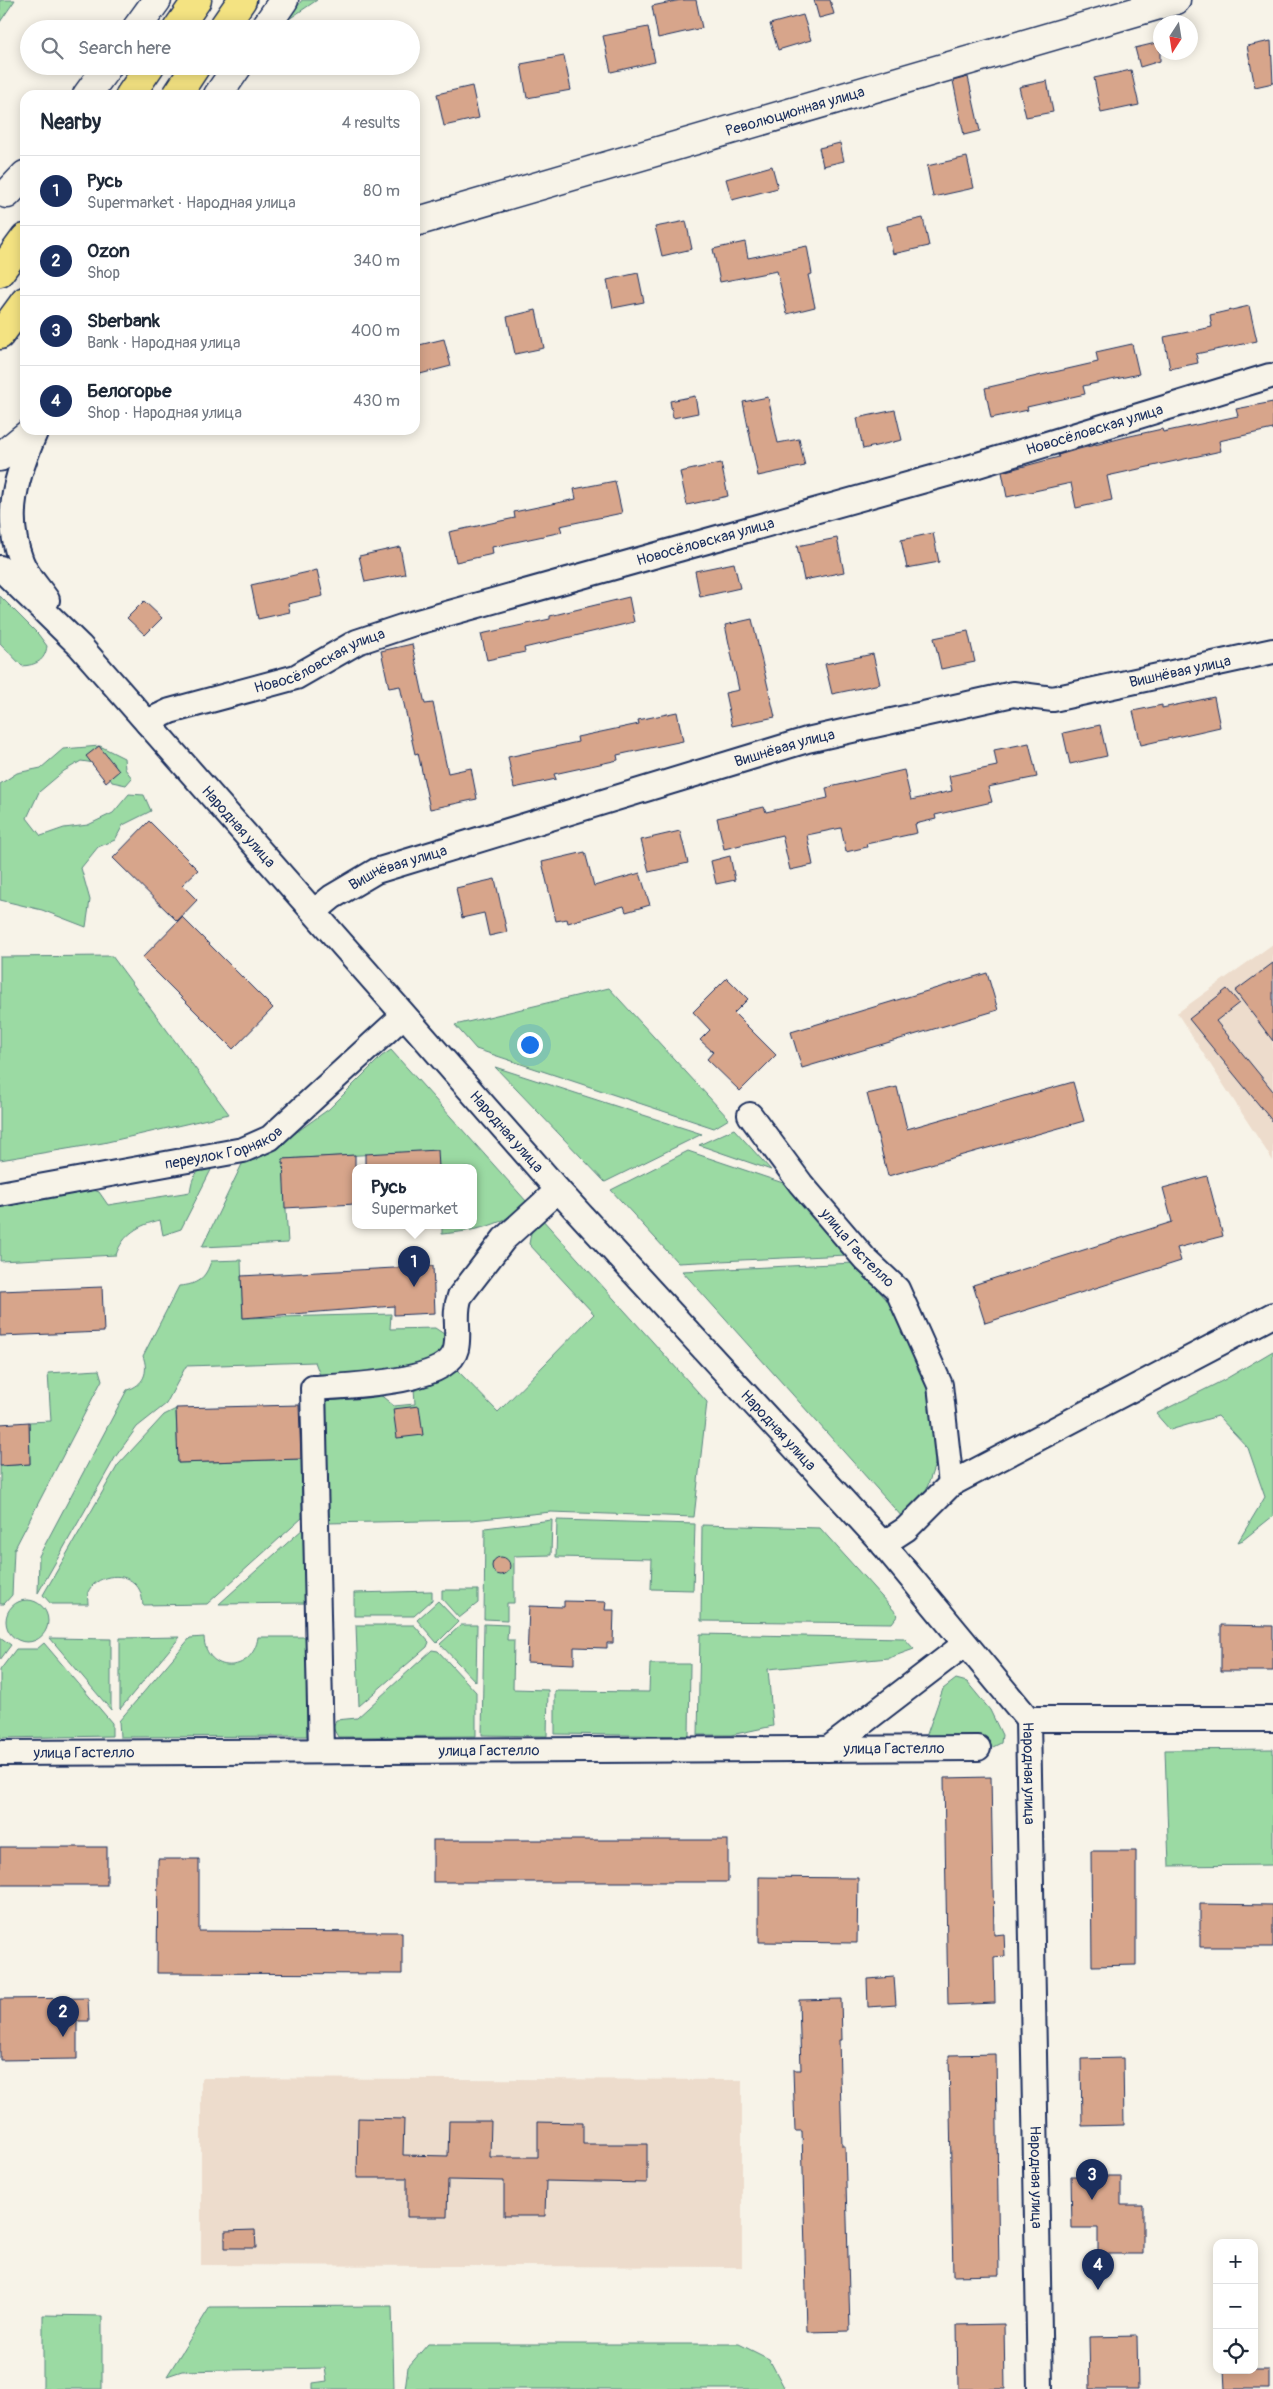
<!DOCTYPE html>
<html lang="en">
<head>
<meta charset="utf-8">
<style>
	:root { --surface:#fff; --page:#f6f6f7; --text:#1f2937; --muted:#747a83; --line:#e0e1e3; --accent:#1b2f5e }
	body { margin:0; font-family:Pangolin,sans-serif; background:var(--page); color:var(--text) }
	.controls { position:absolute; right:15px; bottom:15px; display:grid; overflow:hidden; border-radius:10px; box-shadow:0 2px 12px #0003 }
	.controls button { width:45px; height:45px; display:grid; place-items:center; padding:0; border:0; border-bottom:1px solid var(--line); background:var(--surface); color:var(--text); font:25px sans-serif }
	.compass { position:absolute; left:1153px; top:15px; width:45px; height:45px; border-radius:50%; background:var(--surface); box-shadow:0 2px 12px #0003; rotate:192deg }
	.you { position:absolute; left:529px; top:1044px; width:18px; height:18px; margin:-12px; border:4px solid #fff; border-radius:50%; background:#1a73e8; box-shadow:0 0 0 8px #1a73e833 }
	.badge { display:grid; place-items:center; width:32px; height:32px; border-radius:50%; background:var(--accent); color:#fff; font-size:16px; font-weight:700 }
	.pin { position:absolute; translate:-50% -41px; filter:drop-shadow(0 1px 2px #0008) }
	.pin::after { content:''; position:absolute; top:26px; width:18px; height:15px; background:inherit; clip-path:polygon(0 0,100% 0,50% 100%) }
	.popup { position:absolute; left:352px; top:1164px; width:125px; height:65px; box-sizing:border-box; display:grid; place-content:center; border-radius:10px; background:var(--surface); filter:drop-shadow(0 1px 4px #0005); font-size:16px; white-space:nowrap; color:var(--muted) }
	.popup b { font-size:19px; color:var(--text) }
	.popup::after { content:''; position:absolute; left:50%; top:100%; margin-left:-10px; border:10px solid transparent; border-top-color:var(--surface) }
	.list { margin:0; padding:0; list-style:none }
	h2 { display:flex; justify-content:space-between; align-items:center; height:65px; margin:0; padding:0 20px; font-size:21px }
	h2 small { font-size:16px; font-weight:400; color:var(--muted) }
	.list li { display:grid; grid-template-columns:32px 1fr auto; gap:15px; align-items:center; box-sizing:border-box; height:70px; padding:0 20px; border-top:1px solid var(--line) }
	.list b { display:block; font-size:19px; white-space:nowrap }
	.list p { margin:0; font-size:16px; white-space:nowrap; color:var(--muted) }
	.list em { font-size:16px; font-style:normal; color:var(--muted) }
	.icon { flex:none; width:28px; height:28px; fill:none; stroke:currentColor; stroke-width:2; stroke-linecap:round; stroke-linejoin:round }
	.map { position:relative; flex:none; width:1273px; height:2389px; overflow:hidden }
	.search { position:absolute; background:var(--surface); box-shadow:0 2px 12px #0003; left:20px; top:20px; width:400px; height:55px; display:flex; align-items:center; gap:12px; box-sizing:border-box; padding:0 18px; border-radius:28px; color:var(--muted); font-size:19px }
	.panel { position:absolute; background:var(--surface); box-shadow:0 2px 12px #0003; left:20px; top:90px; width:400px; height:345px; border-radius:15px }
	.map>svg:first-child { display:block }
	.built { fill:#eddccc }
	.green { fill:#9bdaa3; stroke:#5b8480 }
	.building { fill:#d7a58b; stroke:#1b2f5e }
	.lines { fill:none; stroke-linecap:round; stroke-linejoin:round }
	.minor-casing { stroke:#1b2f5e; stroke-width:28 }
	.tertiary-casing { stroke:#1b2f5e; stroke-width:31 }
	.secondary-casing { stroke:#1b2f5e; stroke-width:31 }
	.primary-casing { stroke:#1b2f5e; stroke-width:31 }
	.minor { stroke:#f7f3e8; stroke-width:24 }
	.tertiary { stroke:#f7f3e8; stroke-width:28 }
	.secondary { stroke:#f7f3e8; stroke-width:28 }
	.primary { stroke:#f4e382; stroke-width:28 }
	.labels { text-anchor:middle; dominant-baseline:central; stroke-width:4.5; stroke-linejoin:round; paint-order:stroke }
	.street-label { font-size:15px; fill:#1b2f5e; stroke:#f7f3e8 }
</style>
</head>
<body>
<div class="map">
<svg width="1273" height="2389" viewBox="0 0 1273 2389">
	<rect width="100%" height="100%" fill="#f7f3e8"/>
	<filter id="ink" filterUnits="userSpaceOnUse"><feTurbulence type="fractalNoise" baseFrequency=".02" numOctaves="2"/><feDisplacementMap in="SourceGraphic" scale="10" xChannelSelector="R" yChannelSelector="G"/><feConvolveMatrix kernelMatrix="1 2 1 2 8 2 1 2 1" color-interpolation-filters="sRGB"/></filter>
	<g filter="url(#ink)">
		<!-- built -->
		<g class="built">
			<path d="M1273,944V1161L1177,1013Z"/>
			<path d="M201,2078L742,2080V2267L201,2265Z"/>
		</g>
		<!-- green -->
		<g class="green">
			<path d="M0,0H15L0,22Z"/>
			<path d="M302,0H317L289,19Z"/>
			<path d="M0,596L38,634L47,646C45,661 36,665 22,666L0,643Z"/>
			<path d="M100,746L124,758L125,769L132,778L126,785L112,782L102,764L81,761L64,771L39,792L27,818L41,836L64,828L88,825L113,813L129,794L144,795L151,811L123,825L115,840L98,847L81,868L90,900L86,927L42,910L0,900V784L17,773L41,768L63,749Z"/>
			<path d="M112,956L229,1114L103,1143L0,1160V957Z"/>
			<path d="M609,988L729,1119L714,1128L476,1049L455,1025Z"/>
			<path d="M391,1050L527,1202C507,1226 472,1231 442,1234V1226H473V1168H439L437,1151L283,1159L288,1243L202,1247L244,1160H255L266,1154L329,1109L382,1056Z"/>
			<path d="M495,1067L702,1134L605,1182Z"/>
			<path d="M734,1129L771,1170L699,1145Z"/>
			<path d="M688,1151L783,1183L847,1255L678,1263L611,1190Z"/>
			<path d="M205,1168H212L181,1229L163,1235L160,1220C139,1225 123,1234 116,1255L0,1261V1204L88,1188L99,1192L108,1205L190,1192C192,1180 193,1173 205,1168Z"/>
			<path d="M541,1218L707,1402L694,1517L551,1512L472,1520L327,1523L323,1405L329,1396L378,1393L394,1406L415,1404L414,1388L458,1371L498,1412L594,1314L529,1244L532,1227Z"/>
			<path d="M241,1260L243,1318L391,1314L390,1329L435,1328L444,1334L448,1343L443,1353L399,1374L321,1378L315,1362L186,1366L166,1404L137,1427L116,1456L38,1593L39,1556L127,1390C144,1385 149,1372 143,1356L179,1286C197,1285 206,1278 211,1261Z"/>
			<path d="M854,1263L901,1316L927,1373L937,1424L935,1464L926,1491L903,1518L682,1271Z"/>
			<path d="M1273,1351V1516L1243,1540L1238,1542L1265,1497L1248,1448L1218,1416L1170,1430L1156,1414L1224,1380Z"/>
			<path d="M99,1370L102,1380L14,1550L12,1595L4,1604H0V1466L30,1464L29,1422L51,1421L48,1373Z"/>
			<path d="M176,1409L178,1463L301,1459L302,1518L207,1604L143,1605C142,1596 141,1589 134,1583C122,1571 95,1576 88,1592C87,1595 88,1600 88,1604H51L43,1595L118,1465L164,1415Z"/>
			<path d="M552,1520L551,1555L514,1556V1603H507V1620L484,1619L485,1528Z"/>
			<path d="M557,1520L695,1524L693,1590L651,1589L652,1559L556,1557Z"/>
			<path d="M702,1525L820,1528L898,1615L892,1623L701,1621Z"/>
			<path d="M304,1528L309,1603L219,1604Z"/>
			<path d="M442,1590H478V1603L459,1618L442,1599Z"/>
			<path d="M432,1591V1600L414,1616H354V1593Z"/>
			<circle cx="27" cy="1621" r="21"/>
			<path d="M438,1601L458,1622L437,1643L417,1620Z"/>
			<path d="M484,1624L508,1625L507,1640H514L513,1689L548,1690L547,1736L482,1735Z"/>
			<path d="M356,1625H414L429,1642L427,1647L359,1706Z"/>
			<path d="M461,1625H477L476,1682L440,1644Z"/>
			<path d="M700,1634L904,1638L914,1649L889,1658L768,1669L773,1726L731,1735H698Z"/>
			<path d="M0,1637L11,1645L0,1660Z"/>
			<path d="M180,1637L120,1709V1638Z"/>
			<path d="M204,1637C205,1674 253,1675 258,1637H307V1736L120,1737L119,1721L190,1638Z"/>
			<path d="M50,1638L111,1639V1710Z"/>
			<path d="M44,1643L112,1723V1736L0,1738V1670L16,1649H37Z"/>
			<path d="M432,1650L438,1651L476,1692V1736L338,1737L333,1728L336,1720L357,1718Z"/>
			<path d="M650,1664H690L689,1736L555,1734V1691L649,1692Z"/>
			<path d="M956,1679L967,1682L990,1710L1002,1735L1001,1743L993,1747L931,1743L927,1734L943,1689Z"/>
			<path d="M1273,1749V1865L1169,1866L1165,1750Z"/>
			<path d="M392,2306L394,2389H313V2383L327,2381L325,2368L182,2371L167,2376L210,2307Z"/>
			<path d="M43,2315L102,2316V2389H43Z"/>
			<path d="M428,2344H739L769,2359L785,2389H405L408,2367Z"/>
		</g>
		<!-- building -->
		<g class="building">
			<path d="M681,0H696L702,28L658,38L652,6Z"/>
			<path d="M814,0H830L834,14L819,18Z"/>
			<path d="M803,15L811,40L778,50L770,24Z"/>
			<path d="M648,27L655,62L611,72L603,36Z"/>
			<path d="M1271,41L1273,83L1255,87L1247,46Z"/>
			<path d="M1160,42V61L1140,67L1135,48Z"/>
			<path d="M564,56L571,90L527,98L521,64Z"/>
			<path d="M1131,70L1139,105L1101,113L1094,78Z"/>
			<path d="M968,77L980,131L964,135L953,81Z"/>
			<path d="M1047,81L1053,112L1026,117L1019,87Z"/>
			<path d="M472,86L479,118L444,126L437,94Z"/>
			<path d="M840,143L844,161L823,166L819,148Z"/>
			<path d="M967,157L974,188L933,197L927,166Z"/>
			<path d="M772,166L778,188L732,200L726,179Z"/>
			<path d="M923,218L929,246L893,254L887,226Z"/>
			<path d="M686,221L692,249L662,256L655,227Z"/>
			<path d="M745,242L748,258L807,246L812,274L808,275L815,307L787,314L777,271L720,282L713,249Z"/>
			<path d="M638,273L644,302L613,308L607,280Z"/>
			<path d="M1249,306L1257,341L1196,354L1198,363L1170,369L1164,337L1212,327L1210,315Z"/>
			<path d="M536,310L544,348L515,354L507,317Z"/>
			<path d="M444,339L451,366L420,374L415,346Z"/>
			<path d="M1132,344L1139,374L1083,386L1085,394L1027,407L1028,410L991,418L985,388L1098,362L1096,352Z"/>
			<path d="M695,396L698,413L673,418L670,401Z"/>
			<path d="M768,397L778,443L799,439L805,466L758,476L743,402Z"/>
			<path d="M1273,402V429L1219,441L1221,451L1107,476L1112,500L1076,508L1071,483L1007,497L1002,472L1059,457L1058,455L1079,449L1130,436L1162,429L1163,432L1238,416L1236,409Z"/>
			<path d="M895,410L902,440L863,449L857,418Z"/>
			<path d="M721,463L728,496L687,505L680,472Z"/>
			<path d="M615,481L622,513L560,526L562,532L492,547L493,554L456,562L449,532L515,518L514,512L576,499L574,489Z"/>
			<path d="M933,533L939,562L907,568L901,540Z"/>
			<path d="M837,538L844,572L804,580L797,546Z"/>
			<path d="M400,547L405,574L365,582L359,556Z"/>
			<path d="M734,563L740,588L700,597L695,571Z"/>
			<path d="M317,570L323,596L288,604L290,612L258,619L251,585Z"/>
			<path d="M629,597L634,622L524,648L525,652L487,660L481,634L550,619V616Z"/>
			<path d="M144,601L162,618L145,635L127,618Z"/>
			<path d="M752,619L775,717L732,726L725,693L739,690L725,625Z"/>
			<path d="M968,631L975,662L941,669L934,638Z"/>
			<path d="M412,644L425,704L433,703L448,773L471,768L477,799L430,809L418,753L415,754L400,686L389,688L381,651Z"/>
			<path d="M873,654L880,684L832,694L825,664Z"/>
			<path d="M1214,697L1220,727L1141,745L1133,711L1162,705V708Z"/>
			<path d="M677,712L683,741L617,755L618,760L554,774L556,779L514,788L508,757L578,742L577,737L639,724L638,720Z"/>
			<path d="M1100,725L1107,756L1070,764L1063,733Z"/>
			<path d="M1029,743L1037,777L988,787L992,802L935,815L936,819L915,824L917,833L866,844L867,847L846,852L841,828L807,835L813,865L790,870L782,835L724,849L717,818L764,807L766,812L828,798L826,788L904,770L911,800L952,791L949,776L997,766L994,750Z"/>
			<path d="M99,746L119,771L106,782L86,756Z"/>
			<path d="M149,821L198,870L182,885L197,900L177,921L113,858Z"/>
			<path d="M680,831L688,863L649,872L641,840Z"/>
			<path d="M585,852L594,886L640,873L650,905L626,912L624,906L568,923L567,919L556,921L542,862Z"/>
			<path d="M730,856L735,880L716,884L711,861Z"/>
			<path d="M495,879L507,932L489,936L484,913L462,918L456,888Z"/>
			<path d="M182,917L273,1008L233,1049L142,958Z"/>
			<path d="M1273,963V1041L1235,991Z"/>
			<path d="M987,973L998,1010L802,1068L791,1032Z"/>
			<path d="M727,978L748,999L734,1013L776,1055L740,1091L707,1059L713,1052L700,1040L710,1030L693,1012Z"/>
			<path d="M1227,989L1239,1003L1216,1021L1273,1091V1122L1189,1019Z"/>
			<path d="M1073,1082L1084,1121L888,1176L867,1094L897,1087L907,1129Z"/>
			<path d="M438,1150L439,1168H365V1154Z"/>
			<path d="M355,1155V1204L285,1208L283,1159Z"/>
			<path d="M1207,1176L1223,1236L1177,1248L1181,1261L985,1323L973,1285L1172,1222L1163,1188Z"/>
			<path d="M433,1266L435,1313L394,1315V1306L243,1318L241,1276Z"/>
			<path d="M102,1287L104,1332L0,1336V1291Z"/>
			<path d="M299,1405L301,1459L178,1463L176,1408Z"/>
			<path d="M419,1406L423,1435L397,1438L393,1409Z"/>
			<path d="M29,1422L30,1464L0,1466V1424Z"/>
			<circle cx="501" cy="1566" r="9"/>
			<path d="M564,1601L606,1602L605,1610H614L613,1643H607V1648L574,1647V1664L527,1662L529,1606L564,1607Z"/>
			<path d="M1221,1625L1273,1626V1671H1221Z"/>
			<path d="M991,1777L994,1935L1004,1934L1005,1956L994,1957L995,2003L948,2005L944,1778Z"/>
			<rect x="433" y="1840" width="295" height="42"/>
			<rect x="0" y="1847" width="107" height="38"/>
			<path d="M1091,1851H1136V1965L1092,1966Z"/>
			<path d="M158,1859H199V1931L402,1932V1974L157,1973Z"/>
			<path d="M759,1877L858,1878L857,1943L759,1942Z"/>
			<path d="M1200,1904L1273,1905V1947H1200Z"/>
			<path d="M894,1977L896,2005L868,2007L867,1979Z"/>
			<path d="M88,1998L89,2021H77V2059L0,2060V1999Z"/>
			<path d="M841,1999L842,2040H839L842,2146H845L850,2331L807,2332L802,2131H795L793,2070H801L799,2000Z"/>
			<path d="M996,2054L999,2275L953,2276L949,2055Z"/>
			<path d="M1123,2058L1124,2125L1082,2126L1081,2059Z"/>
			<path d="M358,2118L404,2119L403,2155L448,2156L449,2121H491L490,2157H538V2122L583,2123V2144H647V2183L546,2181L545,2216H504V2181L448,2180L447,2217H407V2178H357Z"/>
			<path d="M1071,2176H1121V2205H1143V2254H1098V2228H1072Z"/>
			<path d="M255,2230L256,2248H225V2231Z"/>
			<path d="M1004,2324L1005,2389H958L957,2325Z"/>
			<path d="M1137,2336L1138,2389H1090L1089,2337Z"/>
			<path d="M1224,2370H1269V2389H1225Z"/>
		</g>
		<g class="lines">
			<!-- minor casing -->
			<g class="minor-casing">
				<g id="minor">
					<path d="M36,430C17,474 3,514 21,561C26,575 39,588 47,600"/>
					<path id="s1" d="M0,568L80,646L558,1190L883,1544L1028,1719L1040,2389"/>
					<path id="s2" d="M147,722L170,711L296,677L357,642L414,623L968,468L1270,376"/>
					<path id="s3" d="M315,911L332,897L376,871L807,740L1013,694L1053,699L1273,651"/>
					<path id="s4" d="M750,1115L801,1184L865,1259L897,1289L940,1385L951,1484"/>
					<path id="s5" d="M0,1194L243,1150L270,1138L403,1016"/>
					<path d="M883,1544L906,1529L951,1484L1273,1315"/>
					<path d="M1028,1719H1273"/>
					<path d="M828,1749L965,1644"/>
					<path d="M321,1751L313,1388C342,1386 448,1384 456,1349C460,1331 453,1314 460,1296L504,1239L558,1190"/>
					<path id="s6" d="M0,1753L978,1748"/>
				</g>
			</g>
			<!-- tertiary casing -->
			<g class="tertiary-casing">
				<g id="tertiary">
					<path id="s7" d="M415,222L1176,0"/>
				</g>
			</g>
			<!-- secondary casing -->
			<g class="secondary-casing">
				<g id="secondary">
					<path d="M136,29L157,0"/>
					<path d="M264,29L284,0"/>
					<path d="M87,95L108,66"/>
					<path d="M218,95L238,66"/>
					<path d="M7,194L25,175"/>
					<path d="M0,457L33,430"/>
				</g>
			</g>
			<!-- primary casing -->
			<g class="primary-casing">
				<g id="primary">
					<path d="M177,29L197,0"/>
					<path d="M222,29L242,0"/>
					<path d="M130,95L150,66"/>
					<path d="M177,95L196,66"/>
					<path d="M0,272L25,238"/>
					<path d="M0,335L25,301"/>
				</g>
			</g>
			<!-- minor -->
			<use href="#minor" class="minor"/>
			<!-- tertiary -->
			<use href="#tertiary" class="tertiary"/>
			<!-- secondary -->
			<use href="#secondary" class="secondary"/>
			<!-- primary -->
			<use href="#primary" class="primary"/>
		</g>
	</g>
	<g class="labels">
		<!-- street labels -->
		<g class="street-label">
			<text stroke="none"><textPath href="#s7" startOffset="396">Революционная улица</textPath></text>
			<text stroke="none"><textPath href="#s2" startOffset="994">Новосёловская улица</textPath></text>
			<text stroke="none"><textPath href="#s2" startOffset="589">Новосёловская улица</textPath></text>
			<text stroke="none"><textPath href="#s2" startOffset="184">Новосёловская улица</textPath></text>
			<text stroke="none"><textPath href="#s3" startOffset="905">Вишнёвая улица</textPath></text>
			<text stroke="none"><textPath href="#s3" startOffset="500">Вишнёвая улица</textPath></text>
			<text stroke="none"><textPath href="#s1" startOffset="352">Народная улица</textPath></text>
			<text stroke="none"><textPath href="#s3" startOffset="95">Вишнёвая улица</textPath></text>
			<text stroke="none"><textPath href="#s1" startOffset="758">Народная улица</textPath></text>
			<text stroke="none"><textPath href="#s5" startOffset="229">переулок Горняков</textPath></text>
			<text stroke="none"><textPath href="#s4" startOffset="171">улица Гастелло</textPath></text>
			<text stroke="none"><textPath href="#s1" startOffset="1162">Народная улица</textPath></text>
			<text stroke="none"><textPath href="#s6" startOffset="894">улица Гастелло</textPath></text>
			<text stroke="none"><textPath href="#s6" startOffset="489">улица Гастелло</textPath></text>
			<text stroke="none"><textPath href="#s6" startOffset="84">улица Гастелло</textPath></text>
			<text stroke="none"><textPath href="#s1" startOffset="1598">Народная улица</textPath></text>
			<text stroke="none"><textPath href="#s1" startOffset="2002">Народная улица</textPath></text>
		</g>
	</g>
</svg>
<div class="controls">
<button>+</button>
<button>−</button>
<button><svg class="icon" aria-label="locate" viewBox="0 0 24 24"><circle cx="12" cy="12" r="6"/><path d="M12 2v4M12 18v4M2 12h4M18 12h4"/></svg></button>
</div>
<svg class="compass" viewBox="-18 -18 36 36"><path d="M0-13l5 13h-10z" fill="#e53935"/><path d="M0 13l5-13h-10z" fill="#747a83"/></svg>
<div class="you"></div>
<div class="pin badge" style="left:414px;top:1287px">1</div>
<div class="popup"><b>Русь</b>Supermarket</div>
<div class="pin badge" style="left:63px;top:2037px">2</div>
<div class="pin badge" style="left:1092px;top:2200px">3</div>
<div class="pin badge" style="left:1098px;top:2290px">4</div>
<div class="search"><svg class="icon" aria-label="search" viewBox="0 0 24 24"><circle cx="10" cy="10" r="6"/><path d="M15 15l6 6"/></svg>Search here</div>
<section class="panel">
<h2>Nearby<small>4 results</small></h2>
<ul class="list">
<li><span class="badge">1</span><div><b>Русь</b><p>Supermarket · Народная улица</p></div><em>80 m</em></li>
<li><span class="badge">2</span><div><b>Ozon</b><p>Shop</p></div><em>340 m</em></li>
<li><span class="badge">3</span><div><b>Sberbank</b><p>Bank · Народная улица</p></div><em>400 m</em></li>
<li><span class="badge">4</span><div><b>Белогорье</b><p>Shop · Народная улица</p></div><em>430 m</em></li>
</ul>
</section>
</div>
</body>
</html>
